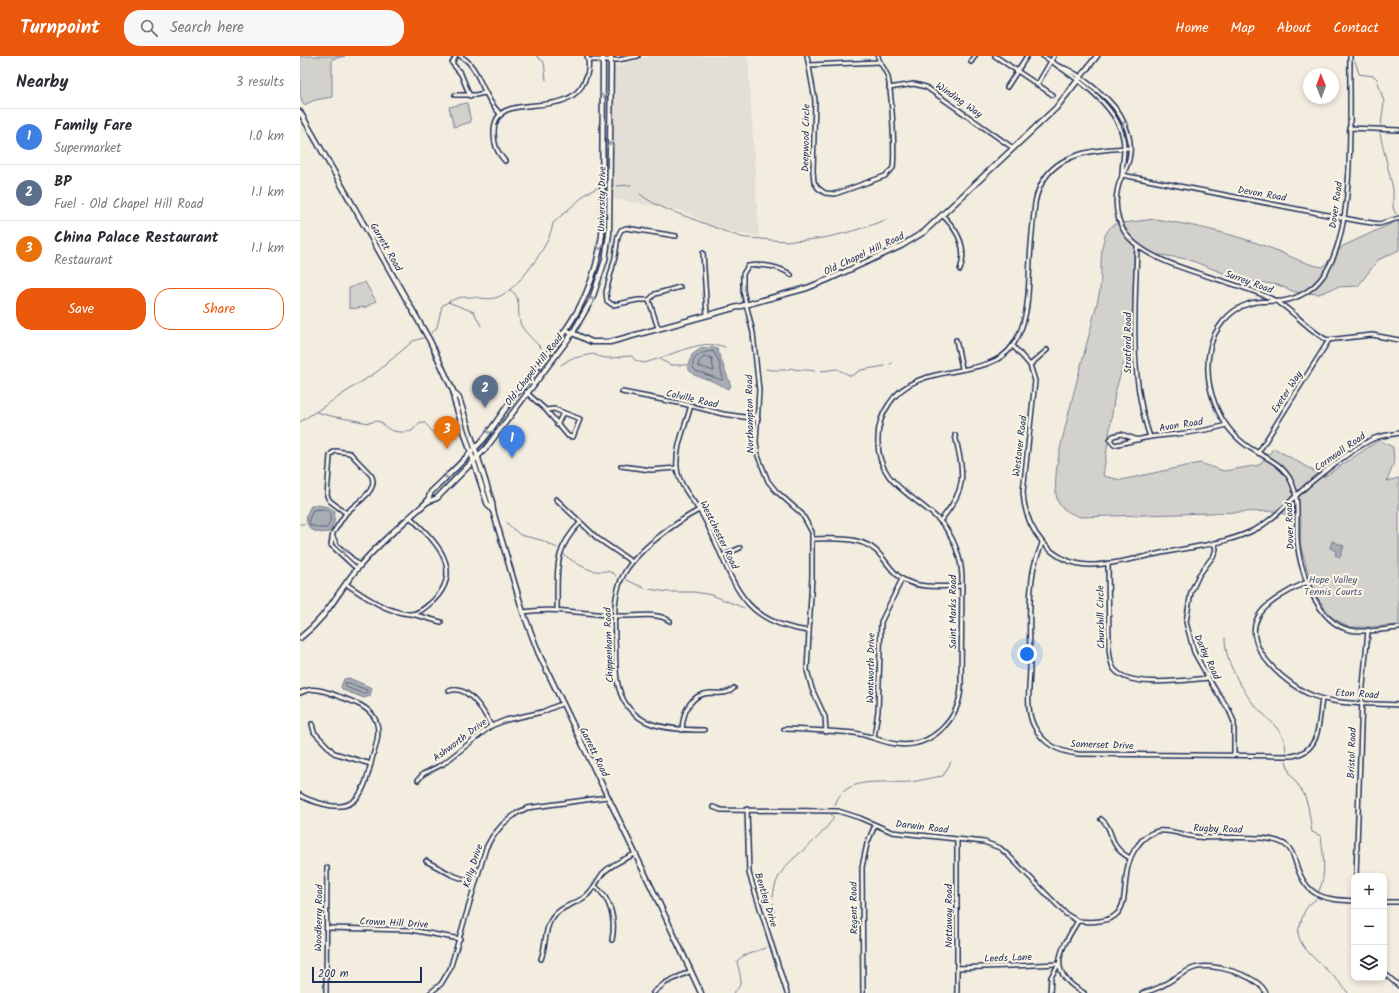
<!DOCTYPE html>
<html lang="en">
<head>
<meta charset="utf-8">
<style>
	:root { --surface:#fff; --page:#f7f7f7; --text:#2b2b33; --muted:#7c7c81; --line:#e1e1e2; --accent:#ea580c }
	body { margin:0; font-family:Kalam,sans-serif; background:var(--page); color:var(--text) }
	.controls { position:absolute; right:12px; bottom:12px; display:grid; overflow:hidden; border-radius:8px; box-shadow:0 2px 6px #0003 }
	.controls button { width:36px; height:36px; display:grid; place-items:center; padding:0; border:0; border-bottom:1px solid var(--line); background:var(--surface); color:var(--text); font:20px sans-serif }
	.compass { position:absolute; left:1003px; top:12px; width:36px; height:36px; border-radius:50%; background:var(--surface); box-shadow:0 2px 6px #0003; rotate:359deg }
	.scale { position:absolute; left:12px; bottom:10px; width:110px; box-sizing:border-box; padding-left:4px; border:2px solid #1b2f5e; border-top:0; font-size:11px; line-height:14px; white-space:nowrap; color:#1b2f5e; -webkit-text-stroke:3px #fcf5e5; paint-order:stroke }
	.you { position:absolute; left:727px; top:598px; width:14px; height:14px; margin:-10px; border:3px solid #fff; border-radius:50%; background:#1a73e8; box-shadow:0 0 0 6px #1a73e833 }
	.badge { display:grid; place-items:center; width:26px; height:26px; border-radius:50%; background:var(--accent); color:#fff; font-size:13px; font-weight:700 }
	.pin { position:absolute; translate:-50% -33px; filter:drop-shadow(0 1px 2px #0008) }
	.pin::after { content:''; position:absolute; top:21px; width:14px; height:12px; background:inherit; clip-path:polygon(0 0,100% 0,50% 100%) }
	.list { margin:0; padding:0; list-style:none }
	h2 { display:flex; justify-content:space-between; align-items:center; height:52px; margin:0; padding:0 16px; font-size:17px }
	h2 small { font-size:13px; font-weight:400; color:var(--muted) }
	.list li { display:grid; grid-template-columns:26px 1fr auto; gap:12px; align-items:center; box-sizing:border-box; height:56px; padding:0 16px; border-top:1px solid var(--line) }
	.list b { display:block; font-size:15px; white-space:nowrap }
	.list p { margin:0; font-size:13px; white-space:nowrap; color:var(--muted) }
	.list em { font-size:13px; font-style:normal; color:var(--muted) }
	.actions { display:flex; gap:8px; padding:12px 16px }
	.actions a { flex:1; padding:9px 0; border:1px solid var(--accent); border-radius:16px; text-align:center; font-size:14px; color:var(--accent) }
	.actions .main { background:var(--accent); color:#fff }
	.icon { flex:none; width:22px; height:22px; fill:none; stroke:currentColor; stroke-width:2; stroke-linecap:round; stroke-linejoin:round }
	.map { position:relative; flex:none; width:1099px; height:937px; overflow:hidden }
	header { display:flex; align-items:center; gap:24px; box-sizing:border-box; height:56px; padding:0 20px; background:var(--accent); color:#fff }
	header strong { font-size:19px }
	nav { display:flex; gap:22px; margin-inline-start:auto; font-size:14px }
	.search { width:280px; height:36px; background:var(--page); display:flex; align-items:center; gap:10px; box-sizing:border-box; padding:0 14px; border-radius:16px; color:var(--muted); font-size:15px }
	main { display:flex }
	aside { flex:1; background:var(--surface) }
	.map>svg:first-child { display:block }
	.built { fill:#e3dfd6 }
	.green { fill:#d3d1cc; stroke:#778095 }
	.water { fill:#a9acb3; stroke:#707a91 }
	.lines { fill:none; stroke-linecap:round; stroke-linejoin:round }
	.shore { stroke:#546180; stroke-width:1 }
	.stream { stroke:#707a91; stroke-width:1 }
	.street-casing { stroke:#1b2f5e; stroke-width:6 }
	.secondary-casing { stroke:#1b2f5e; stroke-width:7 }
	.street { stroke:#fcf5e5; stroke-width:3 }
	.secondary { stroke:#fcf5e5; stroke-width:4 }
	.oneway { stroke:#8c92a2 }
	.labels { text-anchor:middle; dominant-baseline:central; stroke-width:4; stroke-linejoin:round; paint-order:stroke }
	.street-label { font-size:10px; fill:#1b2f5e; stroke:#fcf5e5 }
	.park-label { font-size:10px; fill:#49587a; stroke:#fcf5e5 }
</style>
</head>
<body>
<header>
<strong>Turnpoint</strong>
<div class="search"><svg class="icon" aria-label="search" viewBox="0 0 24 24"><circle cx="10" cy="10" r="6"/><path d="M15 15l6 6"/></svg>Search here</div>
<nav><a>Home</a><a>Map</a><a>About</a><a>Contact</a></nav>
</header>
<main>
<aside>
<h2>Nearby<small>3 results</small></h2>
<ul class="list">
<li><span class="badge" style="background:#3f7fe0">1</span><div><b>Family Fare</b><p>Supermarket</p></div><em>1.0 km</em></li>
<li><span class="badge" style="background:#5c6f8a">2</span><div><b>BP</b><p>Fuel · Old Chapel Hill Road</p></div><em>1.1 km</em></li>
<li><span class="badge" style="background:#e8710a">3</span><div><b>China Palace Restaurant</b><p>Restaurant</p></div><em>1.1 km</em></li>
</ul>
<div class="actions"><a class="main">Save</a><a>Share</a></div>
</aside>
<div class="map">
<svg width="1099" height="937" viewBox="0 0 1099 937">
	<rect width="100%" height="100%" fill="#f3ede0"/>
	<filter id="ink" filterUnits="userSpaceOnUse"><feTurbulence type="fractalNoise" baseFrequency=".025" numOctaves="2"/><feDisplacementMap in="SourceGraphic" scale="8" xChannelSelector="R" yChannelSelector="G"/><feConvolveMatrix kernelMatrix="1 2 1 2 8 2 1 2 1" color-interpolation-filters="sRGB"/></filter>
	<g filter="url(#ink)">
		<!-- built -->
		<path class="built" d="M350,0H448L459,181L409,171L397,162L379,154L313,143L314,11Z"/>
		<!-- green -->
		<g class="green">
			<path d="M0,0H45L32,3V41L15,44L4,49L0,40Z"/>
			<path d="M167,47L171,66L154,71L149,51Z"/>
			<path d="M855,163C892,169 930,177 965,190C985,197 1002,208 1023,211L1043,190L1099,164V194L1078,204L1058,230L1037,231L1019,238L995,236L978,229L939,223L887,203L834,195L833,296L823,309L815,337L803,420L821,424L900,407L924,415L959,409L974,392L1024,421L1079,384L1093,391L1094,407L1087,425L1099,422V569L1070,571H1050L1032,562L1017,541L1008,516L1000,488L1001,463L974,455L780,461C771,457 760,454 757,443C752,422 761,389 766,368C776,325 789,282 799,239C804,218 795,179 815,168Z"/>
			<path d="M65,226L76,245L66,251L49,253V232Z"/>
		</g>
		<!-- water -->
		<g class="water">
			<path d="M413,291L417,293L431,330L428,333L410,324L394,319L389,314L388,309L392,299L400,293Z"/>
			<path d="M18,449L28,451L35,455L34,467L29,476C10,480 0,466 11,450Z"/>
			<path d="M1032,485L1044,490L1040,501L1035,499L1036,495L1030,492Z"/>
			<path d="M49,622L72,632L70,640L64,642L43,634L41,631L44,623Z"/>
		</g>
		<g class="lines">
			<!-- shore -->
			<g class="shore">
				<path d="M413,295L418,303L423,322L422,324L396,315L393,312C391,300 402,296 413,295Z"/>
				<path d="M404,301H411L414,315L398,310L399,306Z"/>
				<path d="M13,454L23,453L31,457L30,466L27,472H19L10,469L9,464Z"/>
				<path d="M49,627L67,634V637H61L46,631L45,627Z"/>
			</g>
			<!-- stream -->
			<g class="stream">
				<path d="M236,0L244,6L246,24"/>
				<path d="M1055,5L1059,18L1074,20L1077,23L1084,46L1081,69"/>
				<path d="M1080,78L1093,133V152L1096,158"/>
				<path d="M317,130L331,129"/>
				<path d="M340,138C357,152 378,157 398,165C412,170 427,177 441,181C449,183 455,182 462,183C509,189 545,179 588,163"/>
				<path d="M1098,165L1099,168"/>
				<path d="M1099,177V183"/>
				<path d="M210,234C224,241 215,260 222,271C228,279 235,286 242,293"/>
				<path d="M148,246L174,256L181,270"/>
				<path d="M132,277L137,271L142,250C150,244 160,240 170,241C179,241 186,244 195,242C216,237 251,188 253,167L287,137L297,132"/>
				<path d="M359,303L371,309H388"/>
				<path d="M590,308L592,307"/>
				<path d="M261,309L270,303L293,298C309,306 316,300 332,300L335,304L343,307C368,302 400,281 425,291"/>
				<path d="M466,313L472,314H488L490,312C497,315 507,313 515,315"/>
				<path d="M521,315L537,313L551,320L561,314L585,310"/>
				<path d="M16,356L31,360L69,367L75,365L81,366C89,377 100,377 112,375L120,366L125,367C134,376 131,380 147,381"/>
				<path d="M0,366L78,315L113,285L123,282"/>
				<path d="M207,467L220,479L241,484L257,492"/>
				<path d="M0,468H5"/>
				<path d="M263,498C271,504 284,513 295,515C303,516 311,513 316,520"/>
				<path d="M327,524L344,532L367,536H394L412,539L444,552"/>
				<path d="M925,582C925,604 937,624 949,642C961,660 987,672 986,697"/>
				<path d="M986,705L990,717L1004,738L1008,750L1012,776L1021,780C1023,798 1027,819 1019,835"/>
				<path d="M535,749C544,718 586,728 610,726C621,725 632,721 643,720L651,706"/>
				<path d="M473,841C476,812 494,803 514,785C522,778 527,770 534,762L531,758"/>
				<path d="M1016,843C1005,852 1005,853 1001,866C1000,871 997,875 999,881C1003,898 1037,919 1048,937"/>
				<path d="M473,847L474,857"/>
				<path d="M472,871L473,861"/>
				<path d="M433,937C446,928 439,918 437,905L443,900L465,892"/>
			</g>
			<!-- street casing -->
			<g class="street-casing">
				<g id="street">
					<path d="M156,0L152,7L161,18L170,40"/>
					<path d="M160,0C175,7 180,28 188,41C191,48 196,53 201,59"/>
					<path d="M507,0L515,44L513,115L514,126L518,132L525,137L535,138L585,120L593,112C595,94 592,40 588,22C586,13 579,8 578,0"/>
					<path d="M695,0L753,39"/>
					<path d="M743,0C771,18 817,48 823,82C826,94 822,107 822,119"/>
					<path d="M1050,0C1049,57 1057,175 1023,220C1014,233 998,243 982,245C971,246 958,244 948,248C929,254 914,273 910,292C902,329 918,371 950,392C966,402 982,407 991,425C1000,443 996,461 997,481C998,511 1016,567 1050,574C1065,577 1083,573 1099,572"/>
					<path d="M288,4H318L338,0"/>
					<path d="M671,6L675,0"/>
					<path d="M509,9L579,6"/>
					<path d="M758,10C774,14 785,25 798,35C820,52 839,83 826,112C825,115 823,117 822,120C814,137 814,158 824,175C847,213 937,223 976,245C994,255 1008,274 1027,284L1072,279L1099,284"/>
					<path d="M737,29L754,0"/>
					<path d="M707,31L727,0"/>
					<path d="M589,32L614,28L626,31L713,92"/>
					<path d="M155,39H175L185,37"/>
					<path d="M1049,72L1099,74"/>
					<path d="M205,105C197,96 194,89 194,77C193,29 267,69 285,24C288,17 290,8 287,0"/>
					<path d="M822,119L1059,165L1079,168L1099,162"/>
					<path d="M642,159C658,174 668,192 660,214"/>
					<path d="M837,191C835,254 829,321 850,381"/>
					<path d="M403,197L407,259"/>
					<path d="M491,219C480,210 462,208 448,210L443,218V235L453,277L459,334L456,386L458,400L468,425L476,435L502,458L512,476V520L507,614L512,633L525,661L526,676"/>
					<path d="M349,244L355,238L380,231"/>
					<path d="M358,272L349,244H338L313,249L307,245L306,236L315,201L318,180L321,174L326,172L376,180"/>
					<path d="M656,284L662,312"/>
					<path d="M713,290L730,309L735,325L723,436C725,473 750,508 790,509C815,509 843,500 867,496C898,490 930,487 958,472C974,463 986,449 999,437C1015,422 1056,390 1075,382C1083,379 1091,379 1099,377"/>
					<path d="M730,309L747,294"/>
					<path d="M226,336L246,354L268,380L273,381L280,363L254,353L246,354"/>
					<path d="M322,336L384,348L423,358L458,363"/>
					<path d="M391,349C386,369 375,391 377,412C379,431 395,445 404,462C434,518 433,565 509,575"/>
					<path d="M257,369L263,357"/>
					<path d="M838,384L821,378L813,380L810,384L814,389C825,387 838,383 850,381C874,378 902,377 926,369"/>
					<path d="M36,395L50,397L71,419C80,434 56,447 46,457L30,445L27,440L30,400L32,397Z"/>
					<path d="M958,397L1029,284"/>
					<path d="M321,410L351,414L377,412"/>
					<path d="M256,443L297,482L332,506"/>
					<path d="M399,454C376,466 339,493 325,516C313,536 314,561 315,584C316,597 315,611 317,624C325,671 364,674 404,674"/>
					<path d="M46,457L33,477L31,489L57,513"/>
					<path d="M640,465C668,432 664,419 655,379"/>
					<path d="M33,481L37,489L60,510"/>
					<path d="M513,483C536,483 565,479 581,500C588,508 594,519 604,524C621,533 643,530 661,530"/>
					<path d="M742,487C739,497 734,506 733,516C728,547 730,579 730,610C730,629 725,653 734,670C743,688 760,696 778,698L992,700C1022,695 1018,666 1022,643"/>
					<path d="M914,487L916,493L914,499L899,519L891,536L886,566L894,596L913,630L929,654L934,666V699"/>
					<path d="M422,500L440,492"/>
					<path d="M808,507L809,592C810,600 810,607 814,613C829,633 885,624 908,622"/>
					<path d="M1007,526C993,532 965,547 958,561C941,592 989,631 1014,640C1042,650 1071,647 1099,649"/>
					<path d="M46,528C64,540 86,556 109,558C118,559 127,550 133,545C166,513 134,484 110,461"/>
					<path d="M257,553C258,515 252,496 280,467"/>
					<path d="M223,556C255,551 286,558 318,560C334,561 357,555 370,565"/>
					<path d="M112,558L141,566"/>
					<path d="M149,635C168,628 184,655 191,670"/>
					<path d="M0,637C13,630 25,635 38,640C51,645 66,649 74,661C82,674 76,689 72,703C65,730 60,759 23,748C15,746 7,744 0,739"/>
					<path d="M12,668L14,676L34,697L71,708"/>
					<path d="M484,673C507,674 531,675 554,677C569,679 581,686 596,688C630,693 659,665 661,631L662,520C661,501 653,479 640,465C613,437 576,428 578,382C578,370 582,358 589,348C618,302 688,327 713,289C730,264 728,233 730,204C731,185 733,166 735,147C744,98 788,94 830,92"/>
					<path d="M382,674C383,656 390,638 410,637C419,637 427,639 434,632"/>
					<path d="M574,682L578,655L581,566L602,523"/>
					<path d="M118,724L123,718L143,708L191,670L206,664L242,656L261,648"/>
					<path d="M413,751L421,754L538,755L560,762L592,776L684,786L700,792L709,800L766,858L778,865"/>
					<path d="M447,753L449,817L487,937"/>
					<path d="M801,763C816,775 806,789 830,802"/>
					<path d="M126,805L152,819L175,827"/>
					<path d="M1056,820L1062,641L1068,574"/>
					<path d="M295,830C311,843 316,864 312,884"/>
					<path d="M1084,846H1099"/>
					<path d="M27,872L111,874L160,883"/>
					<path d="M241,903C246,891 244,875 251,864C259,850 275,849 286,840C294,833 297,825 303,817C312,808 324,803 335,798"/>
					<path d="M657,912L759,908"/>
					<path d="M1084,917L1099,930"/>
					<path d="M26,937L27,812"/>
					<path d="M130,937L141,928L150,913L186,792L192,781L203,768L217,757L227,752L307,741"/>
					<path d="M353,937L365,927L391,915"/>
					<path d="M563,937L562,811L567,788L575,769"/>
					<path d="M657,937V784"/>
					<path d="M750,937L751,921L759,908"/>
					<path d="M784,937C746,916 759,896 778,865C848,872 810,824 838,789C843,782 850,777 858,775C870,773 885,780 897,781C919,784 970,776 987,790C993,795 995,804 997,811C1008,842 1024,843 1054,845"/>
					<path d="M842,937C864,933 875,919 894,912C912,906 958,919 966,937"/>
				</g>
			</g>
			<!-- secondary casing -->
			<g class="secondary-casing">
				<g id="secondary">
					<path d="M0,56L130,285L154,337L159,342L192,446L193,455L223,556L239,598L359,847L401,937"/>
					<path d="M266,274L292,286H310L507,232L527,224L601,190L624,176L756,52L797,0"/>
					<path d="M154,337V344L187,447L193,455"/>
					<path d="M127,446L131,436C149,419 166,402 183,384C195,369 205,352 217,337C260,281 292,252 302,179L303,0"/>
					<path d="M0,582C28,560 35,540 56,514C77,489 103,467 127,446L137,442L186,392L272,278L292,243L305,204L309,178L311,0"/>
				</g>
			</g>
			<!-- street -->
			<use href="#street" class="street"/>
			<!-- secondary -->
			<use href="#secondary" class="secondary"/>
		</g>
		<!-- one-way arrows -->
		<defs><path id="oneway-chevron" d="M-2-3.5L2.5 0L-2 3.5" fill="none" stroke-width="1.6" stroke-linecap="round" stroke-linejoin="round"/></defs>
		<g class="oneway">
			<use href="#oneway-chevron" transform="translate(304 39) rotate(90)"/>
			<use href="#oneway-chevron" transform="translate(825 68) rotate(-111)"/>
			<use href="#oneway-chevron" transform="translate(310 89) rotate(-90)"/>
			<use href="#oneway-chevron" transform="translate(300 191) rotate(99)"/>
			<use href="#oneway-chevron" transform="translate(291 244) rotate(-66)"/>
			<use href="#oneway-chevron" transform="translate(189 375) rotate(124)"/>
			<use href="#oneway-chevron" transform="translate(147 420) rotate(136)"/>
			<use href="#oneway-chevron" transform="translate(45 496) rotate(-137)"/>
		</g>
	</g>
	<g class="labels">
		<!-- street labels -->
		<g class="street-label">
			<text transform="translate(659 44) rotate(35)">Winding Way</text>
			<text transform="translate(506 82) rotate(-89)">Deepwood Circle</text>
			<text transform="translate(962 138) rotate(10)">Devon Road</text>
			<text transform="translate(302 143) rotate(-89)">University Drive</text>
			<text transform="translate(1036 149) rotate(-82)">Dover Road</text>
			<text transform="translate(86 191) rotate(60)">Garrett Road</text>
			<text transform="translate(564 198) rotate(-25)">Old Chapel Hill Road</text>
			<text transform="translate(949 226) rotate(20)">Surrey Road</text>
			<text transform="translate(828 287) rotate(-90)">Stratford Road</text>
			<text transform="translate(234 314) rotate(-52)">Old Chapel Hill Road</text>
			<text transform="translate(987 336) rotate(-57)">Exeter Way</text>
			<text transform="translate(392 343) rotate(13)">Colville Road</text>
			<text transform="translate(450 358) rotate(-91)">Northampton Road</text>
			<text transform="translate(881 369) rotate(-9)">Avon Road</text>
			<text transform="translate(720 390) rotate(-83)">Westover Road</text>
			<text transform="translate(1040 396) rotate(-35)">Cornwall Road</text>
			<text transform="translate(990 470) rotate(-92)">Dover Road</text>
			<text transform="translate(419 479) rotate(64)">Westchester Road</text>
			<text transform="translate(653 556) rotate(-90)">Saint Marks Road</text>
			<text transform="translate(801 561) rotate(-91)">Churchill Circle</text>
			<text transform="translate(309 589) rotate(-92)">Chippenham Road</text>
			<text transform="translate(907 601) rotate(65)">Darby Road</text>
			<text transform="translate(571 612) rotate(-89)">Wentworth Drive</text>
			<text transform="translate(1057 638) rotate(4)">Eton Road</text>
			<text transform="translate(160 684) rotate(-37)">Ashworth Drive</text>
			<text transform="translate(802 689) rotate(2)">Somerset Drive</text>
			<text transform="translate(294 696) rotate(64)">Garrett Road</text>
			<text transform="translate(1052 697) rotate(-88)">Bristol Road</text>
			<text transform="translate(622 771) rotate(7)">Darwin Road</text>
			<text transform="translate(918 773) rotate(2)">Rugby Road</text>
			<text transform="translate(173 810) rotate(-72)">Kelly Drive</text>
			<text transform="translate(466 844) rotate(73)">Bentley Drive</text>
			<text transform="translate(554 852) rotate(-91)">Regent Road</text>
			<text transform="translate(649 860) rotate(-90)">Nottaway Road</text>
			<text transform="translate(19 862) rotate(-89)">Woodberry Road</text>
			<text transform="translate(94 867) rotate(3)">Crown Hill Drive</text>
			<text transform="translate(708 902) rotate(-2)">Leeds Lane</text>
		</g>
		<!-- park labels -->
		<g class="park-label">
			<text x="1033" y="524">Hope Valley<tspan x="1033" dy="12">Tennis Courts</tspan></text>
		</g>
	</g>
</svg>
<div class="controls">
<button>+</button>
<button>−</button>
<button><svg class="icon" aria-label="layers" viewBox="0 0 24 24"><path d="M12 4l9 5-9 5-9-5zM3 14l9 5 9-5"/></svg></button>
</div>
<svg class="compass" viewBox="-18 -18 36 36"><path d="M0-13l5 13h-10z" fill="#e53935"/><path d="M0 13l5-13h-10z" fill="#7c7c81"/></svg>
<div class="scale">200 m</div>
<div class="you"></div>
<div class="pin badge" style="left:212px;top:402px;background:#3f7fe0">1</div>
<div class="pin badge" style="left:185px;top:352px;background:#5c6f8a">2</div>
<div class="pin badge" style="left:147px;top:393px;background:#e8710a">3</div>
</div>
</main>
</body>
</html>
